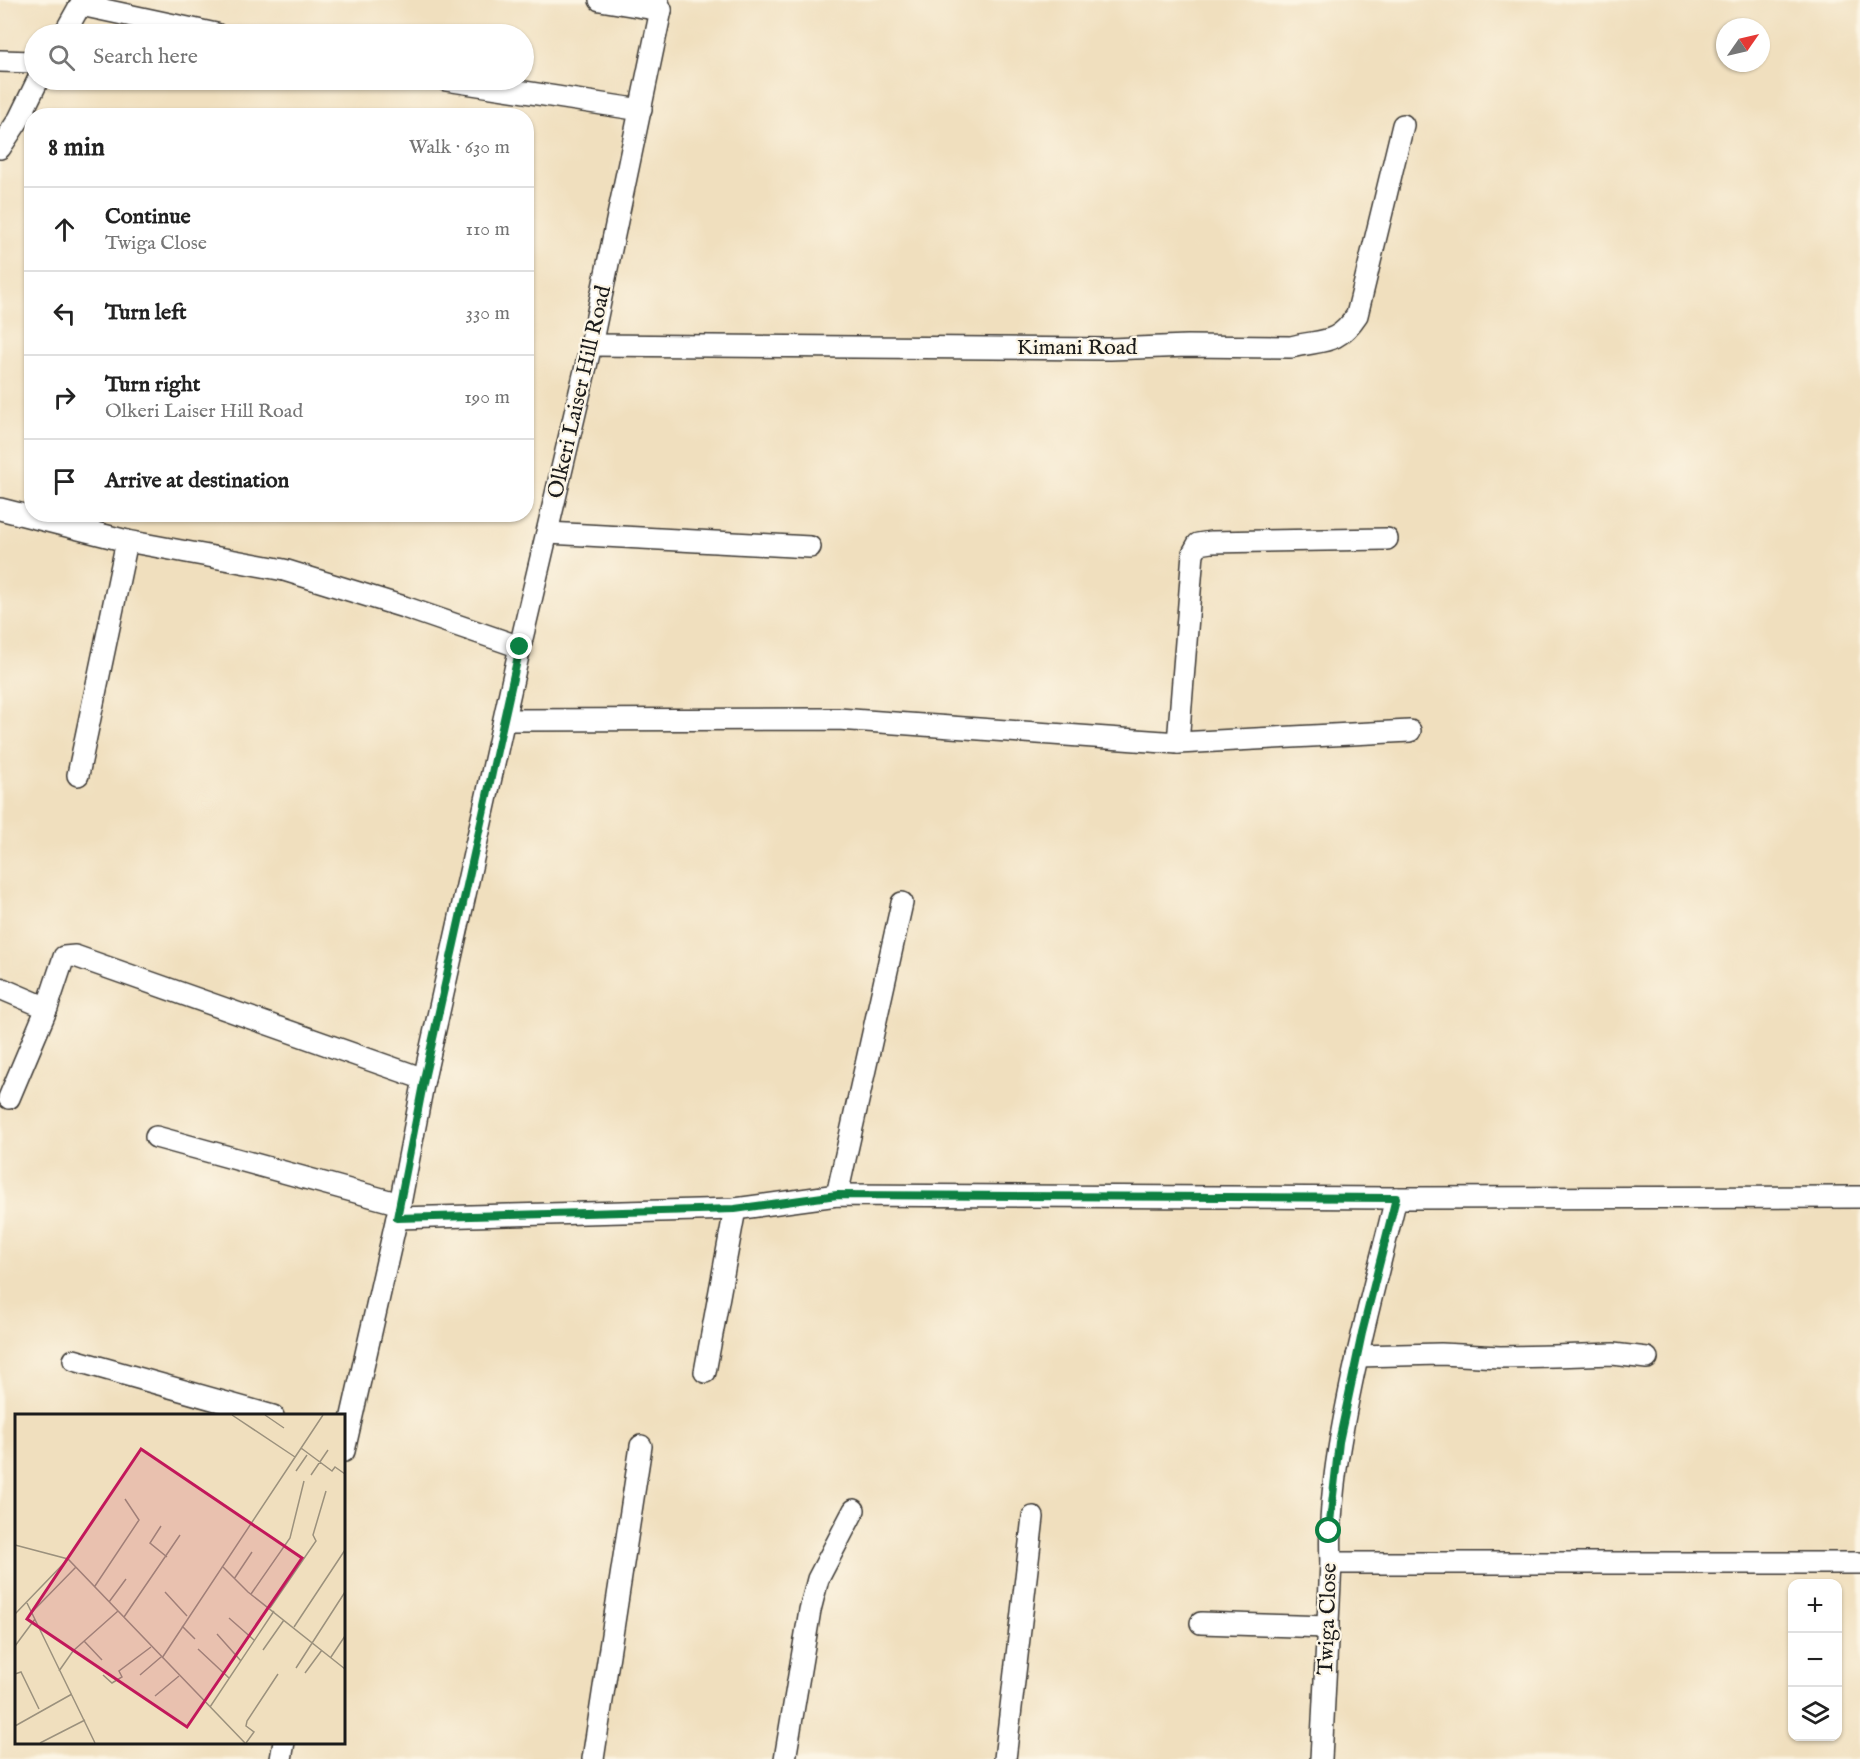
<!DOCTYPE html>
<html lang="en">
<head>
<meta charset="utf-8">
<style>
	:root { --surface:#fff; --page:#f2f2f2; --text:#222; --muted:#767676; --line:#e0e0e0 }
	body { margin:0; font-family:"IM FELL English",serif; background:var(--page); color:var(--text) }
	.controls { position:absolute; right:18px; bottom:18px; display:grid; overflow:hidden; border-radius:12px; box-shadow:0 2px 4px #0004 }
	.controls button { width:54px; height:54px; display:grid; place-items:center; padding:0; border:0; border-bottom:2px solid var(--line); background:var(--surface); color:var(--text); font:30px sans-serif }
	.compass { position:absolute; left:1716px; top:18px; width:54px; height:54px; border-radius:50%; background:var(--surface); box-shadow:0 2px 4px #0004; rotate:56deg }
	.stop { position:absolute; width:18px; height:18px; margin:-14px; border:4px solid #0b8043; border-radius:50%; background:#fff }
	.stop.end { background:#0b8043; border-color:#fff; box-shadow:0 2px 6px #0008 }
	.list { margin:0; padding:0; list-style:none }
	h2 { display:flex; justify-content:space-between; align-items:center; height:78px; margin:0; padding:0 24px; font-size:26px }
	h2 small { font-size:20px; font-weight:400; color:var(--muted) }
	.list li { display:grid; grid-template-columns:39px 1fr auto; gap:18px; align-items:center; box-sizing:border-box; height:84px; padding:0 24px; border-top:2px solid var(--line) }
	.list b { display:block; font-size:22px; white-space:nowrap }
	.list p { margin:0; font-size:20px; white-space:nowrap; color:var(--muted) }
	.list em { font-size:20px; font-style:normal; color:var(--muted) }
	.icon { flex:none; width:33px; height:33px; fill:none; stroke:currentColor; stroke-width:2; stroke-linecap:round; stroke-linejoin:round }
	.map { position:relative; flex:none; width:1860px; height:1759px; overflow:hidden }
	.search { position:absolute; background:var(--surface); box-shadow:0 2px 4px #0004; left:24px; top:24px; width:510px; height:66px; display:flex; align-items:center; gap:15px; box-sizing:border-box; padding:0 21px; border-radius:33px; color:var(--muted); font-size:22px }
	.panel { position:absolute; background:var(--surface); box-shadow:0 2px 4px #0004; left:24px; top:108px; width:510px; height:414px; border-radius:24px }
	.map>svg:first-child { display:block }
	.lines { fill:none; stroke-linecap:round; stroke-linejoin:round }
	.street-casing { stroke:#3c3934; stroke-width:24 }
	.street { stroke:#fff; stroke-width:21 }
	.route { stroke:#0b8043; stroke-width:8 }
	.labels { text-anchor:middle; dominant-baseline:central; stroke-width:4.5; stroke-linejoin:round; paint-order:stroke }
	.street-label { font-size:22px; fill:#1c1c1c; stroke:#fcf5e5 }
	.inset-road { fill:none; stroke:#9b917d; stroke-width:1.5 }
	.view { fill:#c2185b; fill-opacity:0.15; stroke:#c2185b; stroke-width:3 }
	.inset-edge { fill:none; stroke:#1c1c1c; stroke-width:3 }
</style>
</head>
<body>
<div class="map">
<svg width="1860" height="1759" viewBox="0 0 1860 1759">
	<rect width="100%" height="100%" fill="#fcf5e5"/>
	<filter id="ink" filterUnits="userSpaceOnUse"><feTurbulence type="fractalNoise" baseFrequency=".0167" numOctaves="2"/><feDisplacementMap in="SourceGraphic" scale="12" xChannelSelector="R" yChannelSelector="G"/><feConvolveMatrix kernelMatrix="1 2 1 2 8 2 1 2 1" color-interpolation-filters="sRGB"/></filter>
	<filter id="wash" filterUnits="userSpaceOnUse"><feTurbulence type="fractalNoise" baseFrequency=".008" numOctaves="4" result="noise"/><feDisplacementMap in="SourceGraphic" scale="24" xChannelSelector="R" yChannelSelector="G"/><feGaussianBlur stdDeviation="1.35" result="paint"/><feColorMatrix in="noise" values="0 0 0 0 0 0 0 0 0 0 0 0 0 0 0 0 0 1.4 0 .05"/><feComposite in="paint" operator="in"/></filter>
	<g filter="url(#wash)">
		<rect width="100%" height="100%" fill="#f0dfbe"/>
	</g>
	<g filter="url(#ink)">
		<g class="lines">
			<!-- street casing -->
			<g class="street-casing">
				<g id="street">
					<path d="M600,0L661,10"/>
					<path d="M81,5L216,34"/>
					<path d="M64,34L83,0"/>
					<path d="M0,61L34,62"/>
					<path d="M446,80L641,110"/>
					<path d="M0,148L19,119L38,80"/>
					<path d="M591,345L1110,349L1187,346L1291,347C1321,339 1336,347 1357,315L1403,125"/>
					<path d="M0,509L127,541L284,570L404,607L520,647"/>
					<path d="M548,533L810,547"/>
					<path d="M505,720L838,719L1178,743L1410,731"/>
					<path d="M1178,743L1193,553L1198,544L1211,542L1387,539"/>
					<path d="M78,775L127,541"/>
					<path d="M0,988L47,1008L64,957L75,956L424,1079"/>
					<path d="M9,1098L47,1008"/>
					<path d="M156,1137L400,1204"/>
					<path d="M837,1195L902,903"/>
					<path d="M397,1218L735,1209L837,1195L1396,1198L1860,1197"/>
					<path d="M1357,1356L1441,1354L1500,1357L1554,1356L1613,1354L1647,1358"/>
					<path d="M74,1360L273,1416"/>
					<path d="M705,1372L735,1209"/>
					<path d="M344,1451L400,1204L424,1079L520,647L591,345L661,10L657,0"/>
					<path d="M1331,1563H1860"/>
					<path d="M1201,1623L1328,1627"/>
					<path d="M281,1759L284,1742"/>
					<path d="M593,1759L641,1446"/>
					<path d="M785,1759L810,1610L818,1579L854,1510"/>
					<path d="M1005,1759L1033,1517"/>
					<path d="M1321,1759L1331,1563C1328,1503 1339,1443 1351,1385C1364,1322 1381,1260 1396,1198"/>
				</g>
			</g>
			<!-- street -->
			<use href="#street" class="street"/>
		</g>
	</g>
	<g class="lines" filter="url(#ink)">
		<!-- route -->
		<path class="route" d="M520,647L424,1079L397,1218L735,1209L837,1195L1396,1198L1362,1333L1339,1442L1329,1531"/>
	</g>
	<g class="labels">
		<!-- street labels -->
		<g class="street-label">
			<text x="1077" y="348">Kimani Road</text>
			<text transform="translate(580 392) rotate(-77)">Olkeri Laiser Hill Road</text>
			<text transform="translate(1328 1619) rotate(-88)">Twiga Close</text>
		</g>
	</g>
	<!-- overview -->
	<g transform="translate(15 1414)">
		<rect width="330" height="330" fill="#f0dfbe"/>
		<path class="inset-road" d="M217,1L280,43M250,1L269,14M286,34L317,57L320,53L330,60M281,57L292,41M296,61L313,36M146,112L135,129L152,143M0,131L53,145L230,329M207,152L233,178L330,255M219,165L237,138M80,172L124,106L110,85M150,178L172,202M236,180L275,124L289,67M94,188L111,165M12,189L80,329M255,194L301,127L298,121L311,77M17,198L61,153M0,200L53,145M109,203L165,121M214,204L239,226M167,212L180,225M279,213L330,136M202,220L226,247M69,227L87,246M0,232L20,205M183,235L214,264M248,236L269,206M316,243L330,222M147,244L308,1M281,254L330,178M44,257L58,237L103,197M290,259L307,236M0,260L6,258L24,295M88,261L97,269L107,263L104,257L136,233M125,261L146,243M140,282L164,262M195,293L259,197M0,312L57,280M25,329L70,306M231,329L239,318L231,312L232,307L263,260"/>
		<path class="view" d="M126,35L287,144L172,313L12,205Z"/>
		<rect width="330" height="330" class="inset-edge"/>
	</g>
</svg>
<div class="controls">
<button>+</button>
<button>−</button>
<button><svg class="icon" aria-label="layers" viewBox="0 0 24 24"><path d="M12 4l9 5-9 5-9-5zM3 14l9 5 9-5"/></svg></button>
</div>
<svg class="compass" viewBox="-18 -18 36 36"><path d="M0-13l5 13h-10z" fill="#e53935"/><path d="M0 13l5-13h-10z" fill="#767676"/></svg>
<div class="stop" style="left:1329px;top:1531px"></div>
<div class="stop end" style="left:520px;top:647px"></div>
<div class="search"><svg class="icon" aria-label="search" viewBox="0 0 24 24"><circle cx="10" cy="10" r="6"/><path d="M15 15l6 6"/></svg>Search here</div>
<section class="panel">
<h2>8 min<small>Walk · 630 m</small></h2>
<ul class="list">
<li><svg class="icon" aria-label="ahead" viewBox="0 0 24 24"><path d="M12 20V5M6 11l6-6 6 6"/></svg><div><b>Continue</b><p>Twiga Close</p></div><em>110 m</em></li>
<li><svg class="icon" aria-label="left" viewBox="0 0 24 24"><path d="M17 20v-9H6M10 6l-5 5 5 5"/></svg><div><b>Turn left</b></div><em>330 m</em></li>
<li><svg class="icon" aria-label="right" viewBox="0 0 24 24"><path d="M7 20v-9h11M14 6l5 5-5 5"/></svg><div><b>Turn right</b><p>Olkeri Laiser Hill Road</p></div><em>190 m</em></li>
<li><svg class="icon" aria-label="arrive" viewBox="0 0 24 24"><path d="M6 21V4h12l-3 4 3 4H6"/></svg><div><b>Arrive at destination</b></div></li>
</ul>
</section>
</div>
</body>
</html>
